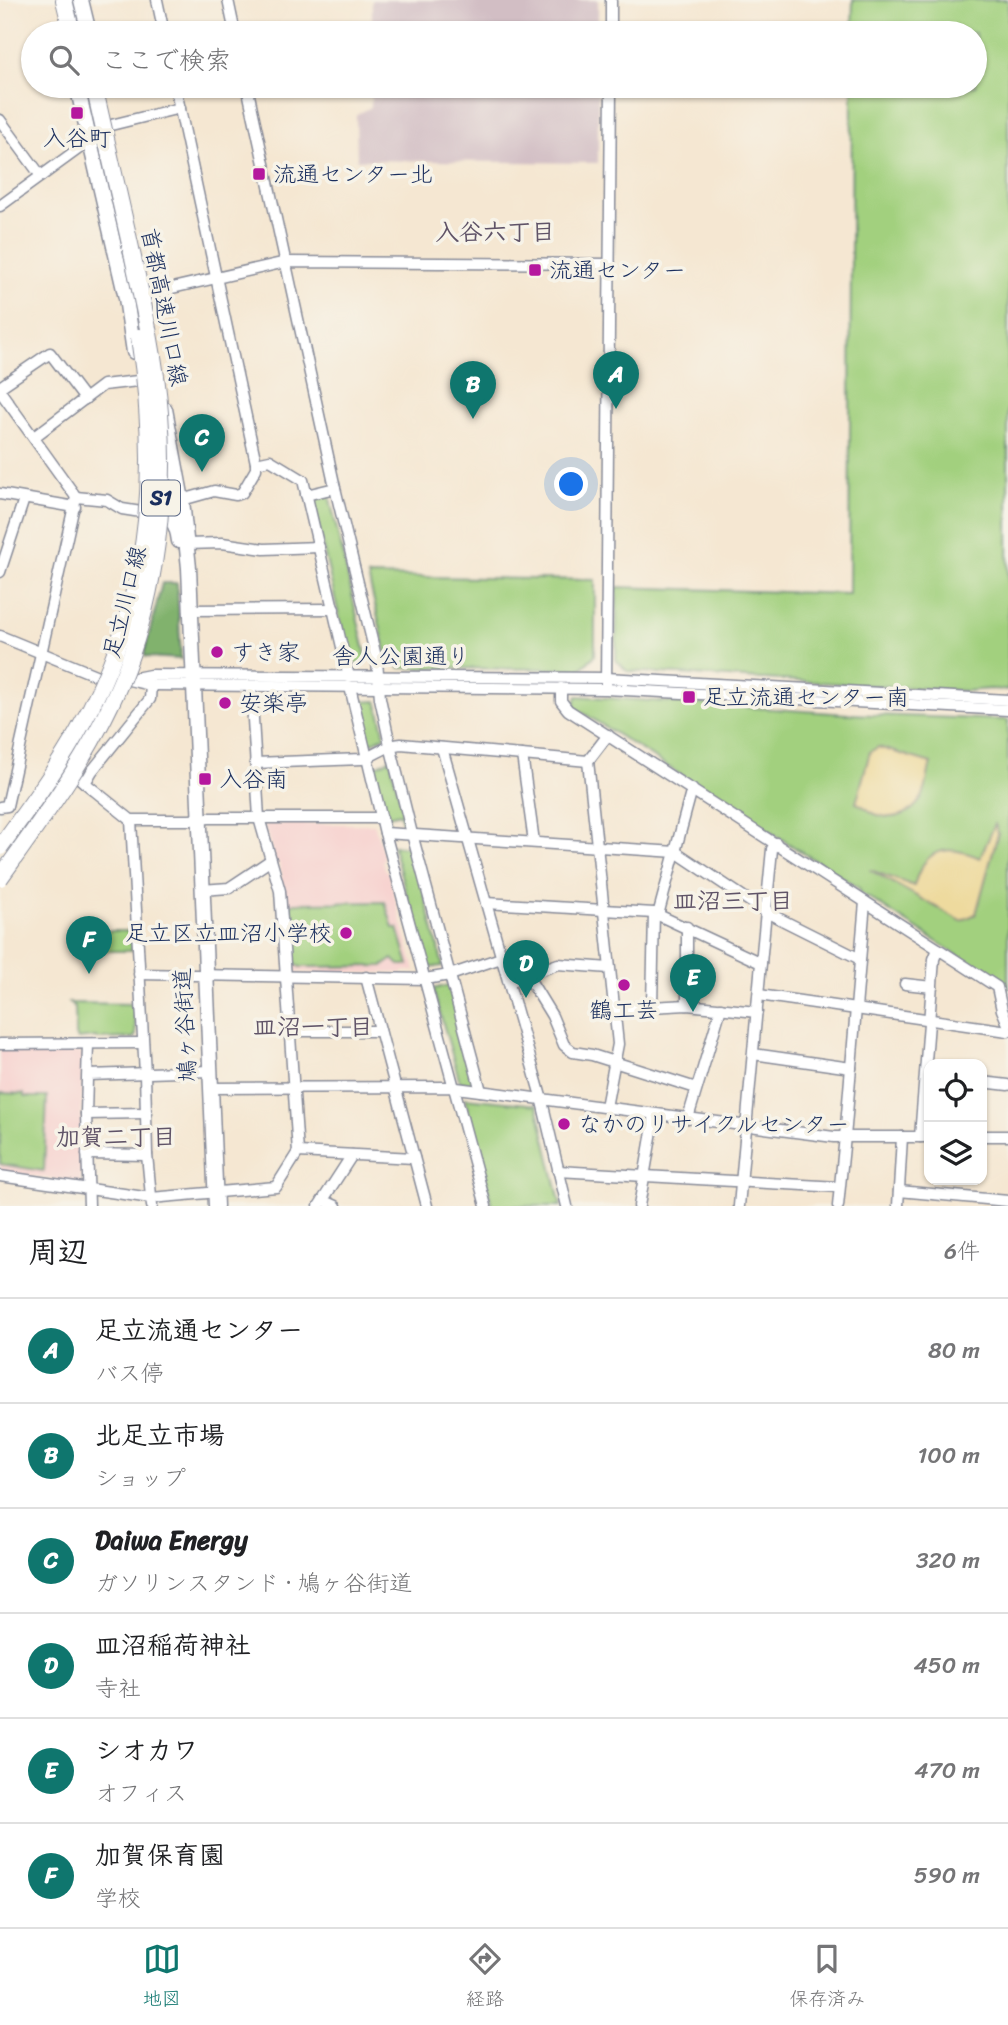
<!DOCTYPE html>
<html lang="ja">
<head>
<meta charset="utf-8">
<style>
	:root { --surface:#fff; --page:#f2f2f2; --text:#202124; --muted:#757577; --line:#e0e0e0; --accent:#0f766e }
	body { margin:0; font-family:Sriracha,"Klee One",sans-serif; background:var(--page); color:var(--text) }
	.controls { position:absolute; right:21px; bottom:21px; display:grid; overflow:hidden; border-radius:14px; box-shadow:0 2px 5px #0004 }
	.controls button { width:63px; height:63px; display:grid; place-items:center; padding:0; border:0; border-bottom:2px solid var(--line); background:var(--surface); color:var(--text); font:35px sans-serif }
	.you { position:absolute; left:572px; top:485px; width:24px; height:24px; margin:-18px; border:5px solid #fff; border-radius:50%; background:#1a73e8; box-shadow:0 0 0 10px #1a73e833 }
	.badge { display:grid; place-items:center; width:46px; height:46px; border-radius:50%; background:var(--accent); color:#fff; font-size:23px; font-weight:700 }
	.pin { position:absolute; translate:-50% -58px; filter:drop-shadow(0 2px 4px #0008) }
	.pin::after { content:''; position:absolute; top:37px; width:24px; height:21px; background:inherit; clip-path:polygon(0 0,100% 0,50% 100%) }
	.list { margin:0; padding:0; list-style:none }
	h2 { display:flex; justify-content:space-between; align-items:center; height:91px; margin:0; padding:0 28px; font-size:30px }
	h2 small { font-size:23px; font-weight:400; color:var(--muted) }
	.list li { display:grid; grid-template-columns:46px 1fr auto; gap:21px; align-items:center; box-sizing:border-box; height:105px; padding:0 28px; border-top:2px solid var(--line) }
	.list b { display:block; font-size:26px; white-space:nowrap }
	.list p { margin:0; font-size:23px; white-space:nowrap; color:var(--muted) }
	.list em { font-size:23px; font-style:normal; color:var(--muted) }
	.icon { flex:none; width:38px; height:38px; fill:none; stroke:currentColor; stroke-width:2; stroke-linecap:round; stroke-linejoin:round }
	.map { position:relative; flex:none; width:1008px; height:1206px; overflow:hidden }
	.search { position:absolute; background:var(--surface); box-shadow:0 2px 5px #0004; left:21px; right:21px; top:21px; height:77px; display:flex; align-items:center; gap:18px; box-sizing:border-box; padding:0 24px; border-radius:38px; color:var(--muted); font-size:26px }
	.sheet { height:721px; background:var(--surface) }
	nav { display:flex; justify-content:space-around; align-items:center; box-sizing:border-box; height:98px; border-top:2px solid var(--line); background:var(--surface); font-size:19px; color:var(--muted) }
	nav a { display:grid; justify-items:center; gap:4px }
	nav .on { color:var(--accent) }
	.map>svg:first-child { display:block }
	.built { fill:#f7d0ce }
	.industrial { fill:#d2bec4 }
	.green { fill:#a2d07e; stroke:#5e806e; stroke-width:2 }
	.forest { fill:#81b26d; stroke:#4e7066; stroke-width:2 }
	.sand { fill:#eeda9e; stroke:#84847e; stroke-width:2 }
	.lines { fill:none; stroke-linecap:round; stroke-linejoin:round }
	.minor-casing { stroke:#888b98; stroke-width:13 }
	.major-casing { stroke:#888b98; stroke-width:17 }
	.highway-casing { stroke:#888b98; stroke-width:18 }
	.minor { stroke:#fff; stroke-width:10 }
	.major { stroke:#fff; stroke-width:14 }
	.highway { stroke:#fff; stroke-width:16 }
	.highway-bridge-casing { stroke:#888b98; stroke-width:18; stroke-linecap:butt }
	.highway-bridge { stroke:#fff; stroke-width:16 }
	.poi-dot { fill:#b5179e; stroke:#f7f3e8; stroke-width:2.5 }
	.labels { text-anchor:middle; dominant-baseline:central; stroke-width:7; stroke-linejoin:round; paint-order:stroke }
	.shield { fill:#f7f3e8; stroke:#5d6a87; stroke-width:2 }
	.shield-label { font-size:21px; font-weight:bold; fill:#1b2f5e }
	.poi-label { font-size:23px; fill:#1b2f5e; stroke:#f7f3e8; text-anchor:start }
	.street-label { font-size:23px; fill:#1b2f5e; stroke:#f7f3e8 }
	.neighbourhood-label { font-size:24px; font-weight:bold; fill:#605468; stroke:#f7f3e8 }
</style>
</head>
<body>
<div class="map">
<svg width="1008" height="1206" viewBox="0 0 1008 1206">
	<rect width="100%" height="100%" fill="#f7f3e8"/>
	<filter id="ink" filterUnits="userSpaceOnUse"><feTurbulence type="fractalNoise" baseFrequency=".0143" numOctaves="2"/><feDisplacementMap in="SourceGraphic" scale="14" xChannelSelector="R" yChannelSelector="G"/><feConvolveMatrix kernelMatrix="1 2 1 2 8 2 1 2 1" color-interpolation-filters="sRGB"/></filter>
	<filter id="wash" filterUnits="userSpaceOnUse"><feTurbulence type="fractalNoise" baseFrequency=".00686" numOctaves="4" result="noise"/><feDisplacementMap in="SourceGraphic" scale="28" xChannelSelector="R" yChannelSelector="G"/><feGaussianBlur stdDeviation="1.57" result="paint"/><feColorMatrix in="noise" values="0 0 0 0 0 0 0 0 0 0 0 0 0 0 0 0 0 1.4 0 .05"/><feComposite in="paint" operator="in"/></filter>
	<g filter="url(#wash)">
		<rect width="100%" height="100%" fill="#f5e7d2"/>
		<!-- built -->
		<g class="built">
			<path d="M266,824H374L375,826L384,857L382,861L385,871L388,872L415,971H405L402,973L293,972L290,969L281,878L282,875L279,863L275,861L264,825Z"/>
			<path d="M0,1050H76L82,1056L81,1181L78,1183L0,1171Z"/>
		</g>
		<!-- industrial -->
		<g class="industrial">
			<rect x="372" y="0" width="226" height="33"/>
			<path d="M371,86H598V163L357,160L356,115L371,107Z"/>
		</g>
		<!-- green -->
		<g class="green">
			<path d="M853,0H1008V690L990,689L967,691L627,671L616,660L617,587L849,594L852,86H975V33H852Z"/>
			<path d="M329,495L367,660L364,663H350L312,500Z"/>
			<path d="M368,576L595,580V655L581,669L400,668L387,655Z"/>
			<path d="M577,696L848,714L1008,720V988L860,892V889L574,707Z"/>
			<path d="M377,701L385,736L368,745L358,702Z"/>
			<path d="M390,759L407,828L404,830L400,813L388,816L391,829H389L373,768Z"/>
			<path d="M393,846L412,847L443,966L427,968Z"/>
			<path d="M385,902L393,928H398L409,965H399L393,959L383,966L300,967L293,962L289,906L295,903Z"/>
			<path d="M92,931H131L132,951H92Z"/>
			<path d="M449,985L475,1083L460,1082L433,989Z"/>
			<path d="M69,1003L134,1004L136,1035L133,1038L98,1039L96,1037L78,1039L76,1035L75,1008Z"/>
			<path d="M0,1093L24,1094V1097H47L44,1171L0,1164Z"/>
			<path d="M465,1098L537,1105L561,1206H492Z"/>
		</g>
		<!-- forest -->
		<path class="forest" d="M162,583H177L181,659L146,657L144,654Z"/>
		<!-- sand -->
		<g class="sand">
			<path d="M878,747L931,763C928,772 928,781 925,790C919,811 895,823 875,814C868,811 864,805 856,803L870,752Z"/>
			<path d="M995,824L998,833L976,914L961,921L870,870L914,886C924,848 946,843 980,858Z"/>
		</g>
	</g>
	<g filter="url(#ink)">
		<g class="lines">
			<!-- minor casing -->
			<g class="minor-casing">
				<g id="minor">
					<path d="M157,0L164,33"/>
					<path d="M228,0L235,33"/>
					<path d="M611,33V0"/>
					<path d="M175,86L256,463V469L242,493L236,495L214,491L182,500"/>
					<path d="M247,86L335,488L377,661L380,698L390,745L412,834L481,1091"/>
					<path d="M0,120L41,176"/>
					<path d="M111,125L180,108"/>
					<path d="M0,206L81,147L90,145"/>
					<path d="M137,296L286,262L610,264"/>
					<path d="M0,387L50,353L85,399"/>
					<path d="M0,391L76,497L7,806L0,807"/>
					<path d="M34,437L103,385L138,381"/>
					<path d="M256,463L270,460L303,480L349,677"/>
					<path d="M0,494L75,507"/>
					<path d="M306,495L335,488"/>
					<path d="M76,497L107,500L122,509L141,512"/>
					<path d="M187,544L222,543L264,549L319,547"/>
					<path d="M0,572L24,499"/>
					<path d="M191,610L334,609"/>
					<path d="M0,636L100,677L129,680L151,685L606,689L1008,710"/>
					<path d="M130,679L150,675L606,678L1008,700"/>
					<path d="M606,685L611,86"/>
					<path d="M251,686L259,818L280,891L298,1152"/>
					<path d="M350,687L385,833L486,1206"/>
					<path d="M561,688V701L568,710L997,987L1002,1010L1008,1024"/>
					<path d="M442,748L540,1093L567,1206"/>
					<path d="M522,755L534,842"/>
					<path d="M255,763L362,759C377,755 385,745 401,744L588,761"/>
					<path d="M79,778L85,783L92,771L150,699L151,685"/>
					<path d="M85,783L131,820H190L209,818H382"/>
					<path d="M131,820L145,1074L147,1155L152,1206"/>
					<path d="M385,833L676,852L766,912L860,959"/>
					<path d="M202,890L229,888L271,860"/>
					<path d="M486,903L654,913L761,963L739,1206"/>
					<path d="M658,915L692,789"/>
					<path d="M761,963L772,849L776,843"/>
					<path d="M139,974L425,979L450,975L501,958"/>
					<path d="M527,975L552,1016L564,1045L573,1052L592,1055L696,1088"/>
					<path d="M366,977L427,1206"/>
					<path d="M509,982L558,964L609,968"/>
					<path d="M905,984L932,987"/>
					<path d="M759,995L1008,1031"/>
					<path d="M687,1005V927"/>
					<path d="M652,1006L654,913"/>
					<path d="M614,1009L687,1005L757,1012"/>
					<path d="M290,1031H380"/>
					<path d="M0,1044L143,1043"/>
					<path d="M88,1044L86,1114L89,1206"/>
					<path d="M753,1054L851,1068"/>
					<path d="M88,1075L210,1071"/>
					<path d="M982,1082L1008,1085"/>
					<path d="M211,1088L449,1087L834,1137H929"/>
					<path d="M606,1107L618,1044L588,761L608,735"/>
					<path d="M86,1114L147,1113"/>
					<path d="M688,1118L721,1008"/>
					<path d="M982,1136H1008"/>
					<path d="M920,1137L934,959L938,949"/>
					<path d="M87,1154L147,1155"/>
					<path d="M558,1171L839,1187"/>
					<path d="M0,1176L151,1198L276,1187L298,1152L414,1158"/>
					<path d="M899,1191L1008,1201"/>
					<path d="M323,1200L336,1206"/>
					<path d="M319,1206L352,1155"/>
					<path d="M639,1206L655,1114"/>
					<path d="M838,1206L846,1126L865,902"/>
					<path d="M898,1206L902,1137"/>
				</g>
			</g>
			<!-- major casing -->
			<g class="major-casing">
				<g id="major">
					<path d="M81,0L89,33"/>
					<path d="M77,86L126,298L134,352"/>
					<path d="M165,409L182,500L189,568L216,1206"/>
					<path d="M150,514C171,517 176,519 179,541"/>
				</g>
			</g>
			<!-- highway casing -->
			<g class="highway-casing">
				<path id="highway" d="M64,0L72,33"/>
			</g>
			<!-- minor -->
			<use href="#minor" class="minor"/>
			<!-- major -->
			<use href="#major" class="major"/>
			<!-- highway -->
			<use href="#highway" class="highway"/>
			<!-- highway-bridge casing -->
			<g class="highway-bridge-casing">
				<g id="highway-bridge">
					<path d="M0,847C27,810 54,773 77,733C150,606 161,479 139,337"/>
					<path d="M0,878C48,811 96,747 126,669C156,589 167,499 160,413C156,362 145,312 134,262C121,203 107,144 94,86"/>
				</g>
			</g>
			<!-- highway-bridge -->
			<use href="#highway-bridge" class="highway-bridge"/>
		</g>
	</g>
	<!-- markers -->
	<g class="poi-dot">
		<rect x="70" y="106" width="14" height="14" rx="3.5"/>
		<rect x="252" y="167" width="14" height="14" rx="3.5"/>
		<rect x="528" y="263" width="14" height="14" rx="3.5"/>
		<circle cx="217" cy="652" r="7"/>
		<rect x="682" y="690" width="14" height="14" rx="3.5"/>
		<circle cx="225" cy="703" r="7"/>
		<rect x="198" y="772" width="14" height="14" rx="3.5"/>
		<circle cx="346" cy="933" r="7"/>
		<circle cx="624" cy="985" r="7"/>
		<circle cx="564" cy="1124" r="7"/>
	</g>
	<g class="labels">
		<!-- shield labels -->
		<rect class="shield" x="142" y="480.5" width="38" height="35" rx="5"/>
		<g class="shield-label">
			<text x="161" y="498">S1</text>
		</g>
		<!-- poi labels -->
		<g class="poi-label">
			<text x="77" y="138" text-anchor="middle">入谷町</text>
			<text x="273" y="174">流通センター北</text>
			<text x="549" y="270">流通センター</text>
			<text x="231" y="652">すき家</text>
			<text x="703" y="697">足立流通センター南</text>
			<text x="239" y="703">安楽亭</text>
			<text x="219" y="779">入谷南</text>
			<text x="332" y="933" text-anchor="end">足立区立皿沼小学校</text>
			<text x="624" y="1010" text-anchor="middle">鶴工芸</text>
			<text x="578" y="1124">なかのリサイクルセンター</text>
		</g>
		<!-- street labels -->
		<g class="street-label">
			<text transform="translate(164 307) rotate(79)">首都高速川口線</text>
			<text transform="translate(125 602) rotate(-76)">足立川口線</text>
			<text x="401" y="656">舎人公園通り</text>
			<text transform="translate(185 1025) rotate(-93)">鳩ヶ谷街道</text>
		</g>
		<!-- neighbourhood labels -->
		<g class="neighbourhood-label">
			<text x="495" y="232">入谷六丁目</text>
			<text x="733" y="901">皿沼三丁目</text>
			<text x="313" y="1027">皿沼一丁目</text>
			<text x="116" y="1137">加賀二丁目</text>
		</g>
	</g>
</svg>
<div class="controls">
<button><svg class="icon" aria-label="locate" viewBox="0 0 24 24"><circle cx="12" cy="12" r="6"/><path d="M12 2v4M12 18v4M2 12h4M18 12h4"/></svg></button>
<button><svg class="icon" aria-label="layers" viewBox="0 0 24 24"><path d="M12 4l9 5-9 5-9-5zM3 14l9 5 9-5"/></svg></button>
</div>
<div class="you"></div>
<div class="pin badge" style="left:616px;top:409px">A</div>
<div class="pin badge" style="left:473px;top:419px">B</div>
<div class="pin badge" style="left:202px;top:472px">C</div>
<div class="pin badge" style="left:526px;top:998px">D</div>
<div class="pin badge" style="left:693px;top:1012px">E</div>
<div class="pin badge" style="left:89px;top:974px">F</div>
<div class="search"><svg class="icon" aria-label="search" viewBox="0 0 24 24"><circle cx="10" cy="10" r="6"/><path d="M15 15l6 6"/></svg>ここで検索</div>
</div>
<section class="sheet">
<h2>周辺<small>6件</small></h2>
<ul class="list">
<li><span class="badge">A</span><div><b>足立流通センター</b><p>バス停</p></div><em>80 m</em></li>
<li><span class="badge">B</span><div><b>北足立市場</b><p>ショップ</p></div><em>100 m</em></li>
<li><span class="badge">C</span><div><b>Daiwa Energy</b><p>ガソリンスタンド · 鳩ヶ谷街道</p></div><em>320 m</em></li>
<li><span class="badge">D</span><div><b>皿沼稲荷神社</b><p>寺社</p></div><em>450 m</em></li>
<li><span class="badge">E</span><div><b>シオカワ</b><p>オフィス</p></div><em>470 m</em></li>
<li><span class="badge">F</span><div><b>加賀保育園</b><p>学校</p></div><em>590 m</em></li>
</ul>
</section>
<nav>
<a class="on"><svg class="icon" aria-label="map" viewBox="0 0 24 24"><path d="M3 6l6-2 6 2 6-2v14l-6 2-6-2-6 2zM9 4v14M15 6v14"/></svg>地図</a>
<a><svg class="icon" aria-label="directions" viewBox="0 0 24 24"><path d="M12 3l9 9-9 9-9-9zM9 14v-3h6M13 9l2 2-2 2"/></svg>経路</a>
<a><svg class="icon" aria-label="saved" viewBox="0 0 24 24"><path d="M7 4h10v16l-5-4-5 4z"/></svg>保存済み</a>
</nav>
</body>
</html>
